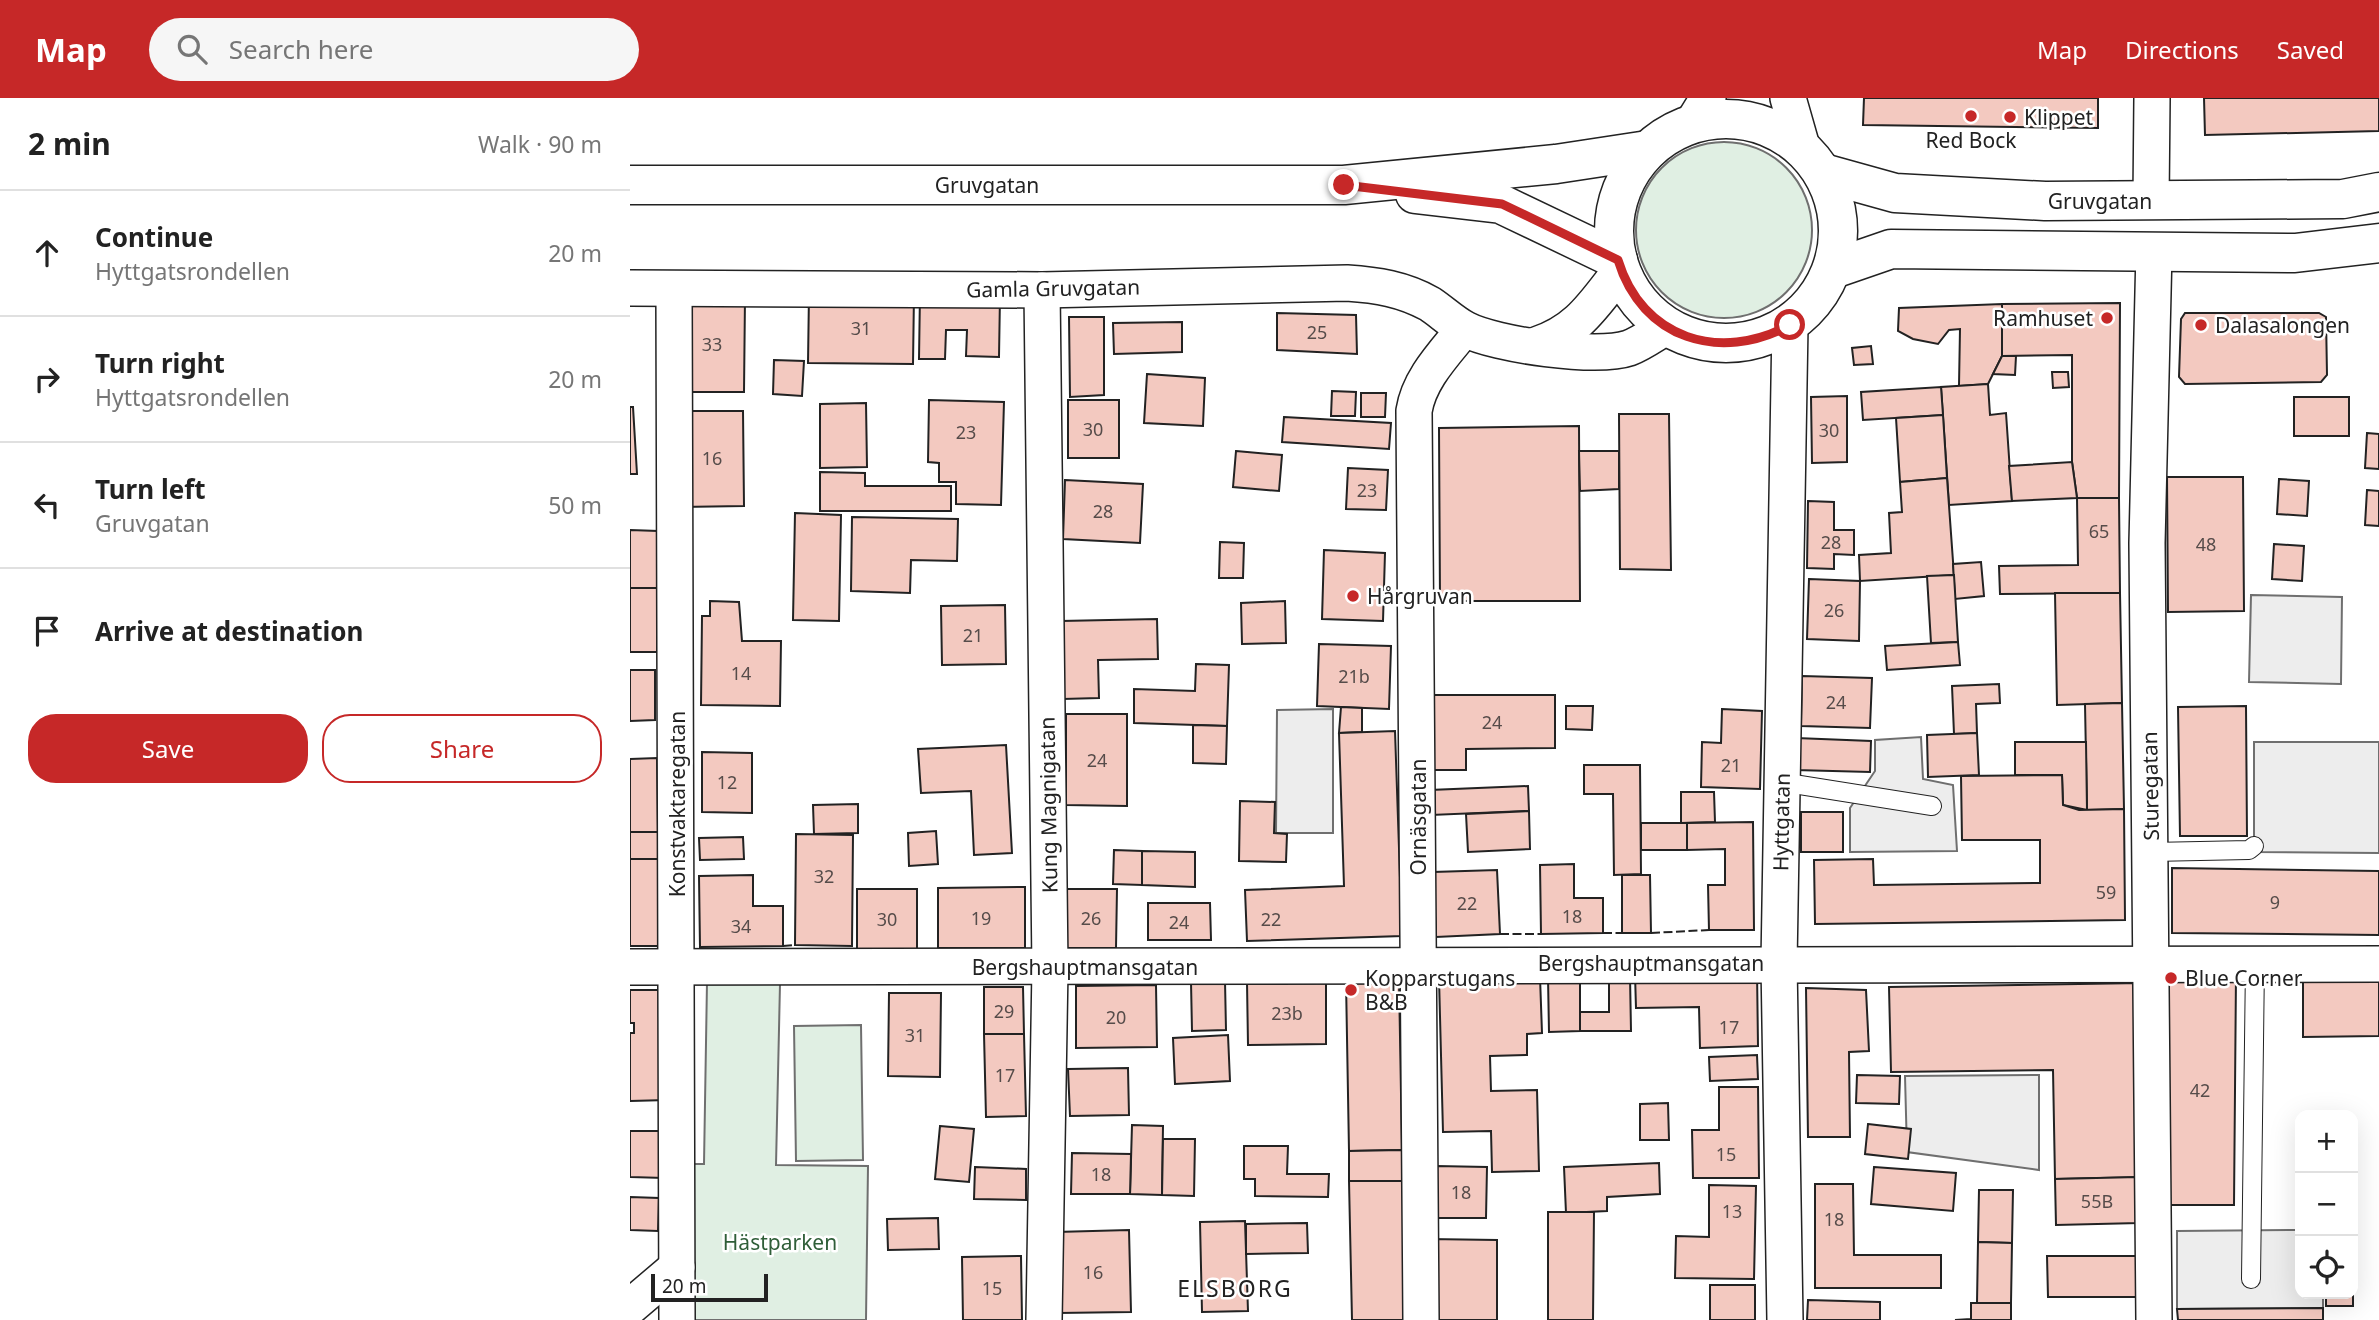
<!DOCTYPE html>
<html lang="en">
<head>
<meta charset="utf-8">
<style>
	:root { --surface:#fff; --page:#f6f6f6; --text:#222; --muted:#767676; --line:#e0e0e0; --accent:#c62828 }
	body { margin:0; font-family:"Noto Sans",sans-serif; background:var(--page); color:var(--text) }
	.controls { position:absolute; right:21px; bottom:21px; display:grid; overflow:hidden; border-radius:14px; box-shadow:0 7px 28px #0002 }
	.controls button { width:63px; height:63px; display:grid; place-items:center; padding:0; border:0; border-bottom:2px solid var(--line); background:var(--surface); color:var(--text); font:35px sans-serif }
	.scale { position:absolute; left:21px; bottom:18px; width:117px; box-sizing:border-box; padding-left:7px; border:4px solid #222; border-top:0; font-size:19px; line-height:24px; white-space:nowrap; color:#222; -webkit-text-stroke:5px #fff; paint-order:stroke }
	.stop { position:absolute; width:21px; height:21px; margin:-16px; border:5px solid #c62828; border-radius:50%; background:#fff }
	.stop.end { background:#c62828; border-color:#fff; box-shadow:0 2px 7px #0008 }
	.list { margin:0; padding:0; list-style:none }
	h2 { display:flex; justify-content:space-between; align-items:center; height:91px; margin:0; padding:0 28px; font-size:30px }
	h2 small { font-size:23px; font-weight:400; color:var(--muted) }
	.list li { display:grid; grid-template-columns:46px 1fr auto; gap:21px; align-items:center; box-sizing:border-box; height:126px; padding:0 28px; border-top:2px solid var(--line) }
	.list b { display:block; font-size:26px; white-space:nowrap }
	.list p { margin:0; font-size:23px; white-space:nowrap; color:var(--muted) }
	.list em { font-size:23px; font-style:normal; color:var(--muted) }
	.actions { display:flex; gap:14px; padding:21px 28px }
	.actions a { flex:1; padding:16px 0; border:2px solid var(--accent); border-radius:28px; text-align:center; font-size:24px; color:var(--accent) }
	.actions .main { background:var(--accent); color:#fff }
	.icon { flex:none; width:38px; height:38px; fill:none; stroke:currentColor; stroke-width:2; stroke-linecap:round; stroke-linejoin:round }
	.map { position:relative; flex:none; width:1749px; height:1222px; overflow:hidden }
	header { display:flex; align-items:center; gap:42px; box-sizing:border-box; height:98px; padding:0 35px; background:var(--accent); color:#fff }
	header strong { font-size:33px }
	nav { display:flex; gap:38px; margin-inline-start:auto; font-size:24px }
	.search { width:490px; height:63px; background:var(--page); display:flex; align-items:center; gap:18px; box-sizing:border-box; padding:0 24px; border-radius:38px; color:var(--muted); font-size:26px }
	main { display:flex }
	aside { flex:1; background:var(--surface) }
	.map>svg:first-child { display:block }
	.green { fill:#e0efe3; stroke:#6f6f6f; stroke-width:2 }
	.parking { fill:#ededed; stroke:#6f6f6f; stroke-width:2 }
	.building { fill:#f3c9c0; stroke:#222; stroke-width:2 }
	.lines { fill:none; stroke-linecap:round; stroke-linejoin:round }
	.service-casing { stroke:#222; stroke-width:20 }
	.minor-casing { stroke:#222; stroke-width:38 }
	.secondary-casing { stroke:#222; stroke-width:41 }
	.service { stroke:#fff; stroke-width:18 }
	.minor { stroke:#fff; stroke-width:35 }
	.secondary { stroke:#fff; stroke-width:38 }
	.fence { stroke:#222; stroke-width:2; stroke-dasharray:9 3.5; stroke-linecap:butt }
	.route { stroke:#c62828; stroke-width:9 }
	.poi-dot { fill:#c62828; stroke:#fff; stroke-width:2.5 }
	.labels { text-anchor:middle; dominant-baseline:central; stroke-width:5; stroke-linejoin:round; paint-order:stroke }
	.number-label { font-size:18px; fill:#564c4a }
	.poi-label { font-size:21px; fill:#222; stroke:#fff; text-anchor:start }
	.street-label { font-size:21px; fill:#222; stroke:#fff }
	.park-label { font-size:21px; fill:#2f5e38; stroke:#fff }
	.neighbourhood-label { font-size:23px; letter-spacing:2px; fill:#222; stroke:#fff }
</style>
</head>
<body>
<header>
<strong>Map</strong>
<div class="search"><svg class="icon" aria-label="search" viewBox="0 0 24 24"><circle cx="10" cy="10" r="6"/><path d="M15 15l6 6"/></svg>Search here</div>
<nav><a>Map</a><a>Directions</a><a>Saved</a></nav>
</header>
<main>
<aside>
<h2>2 min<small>Walk · 90 m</small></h2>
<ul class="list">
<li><svg class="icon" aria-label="ahead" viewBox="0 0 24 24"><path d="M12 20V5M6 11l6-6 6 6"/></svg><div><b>Continue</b><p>Hyttgatsrondellen</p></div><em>20 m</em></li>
<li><svg class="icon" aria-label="right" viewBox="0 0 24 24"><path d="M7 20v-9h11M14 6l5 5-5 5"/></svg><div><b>Turn right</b><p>Hyttgatsrondellen</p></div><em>20 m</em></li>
<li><svg class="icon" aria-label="left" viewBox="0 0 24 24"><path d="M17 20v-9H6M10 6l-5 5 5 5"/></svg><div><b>Turn left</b><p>Gruvgatan</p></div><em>50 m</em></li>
<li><svg class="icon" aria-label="arrive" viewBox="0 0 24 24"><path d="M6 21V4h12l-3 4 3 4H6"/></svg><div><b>Arrive at destination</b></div></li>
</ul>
<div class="actions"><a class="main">Save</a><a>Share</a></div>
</aside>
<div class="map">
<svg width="1749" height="1222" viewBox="0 0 1749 1222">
	<rect width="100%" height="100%" fill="#fff"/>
	<!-- green -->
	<g class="green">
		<circle cx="1094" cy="132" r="88"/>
		<path d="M77,884L150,886L146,1067L238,1068L236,1222H62L64,1066H74Z"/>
		<path d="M231,927L233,1062L166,1063L164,928Z"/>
	</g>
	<!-- parking -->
	<g class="parking">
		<path d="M1621,497L1712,499L1711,586L1619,584Z"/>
		<path d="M703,611V735H646L647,612Z"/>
		<path d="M1291,639L1293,681L1323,687L1327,753L1220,754V710L1245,673V642Z"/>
		<path d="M1624,644H1749V755L1624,754Z"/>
		<path d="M1409,977V1072L1277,1054L1275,978Z"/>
		<path d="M1670,1132V1196H1693V1210L1547,1211V1133Z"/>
	</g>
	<!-- building -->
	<g class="building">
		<path d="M1234,0H1468V30L1233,27Z"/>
		<path d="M1574,0H1749V33L1575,37Z"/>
		<path d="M179,195L284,196L283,266L178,265Z"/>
		<path d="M290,195L370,198L369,259L336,258L337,232H316L315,261H289Z"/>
		<path d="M51,198L115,199L114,294H50Z"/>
		<path d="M1490,205L1489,400H1447L1442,364V257L1372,258V206Z"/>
		<path d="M1372,206V258L1358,286L1329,288L1330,231L1319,232L1308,246L1283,241L1268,233L1269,210Z"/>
		<path d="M647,215L726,217L727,256L647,252Z"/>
		<path d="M1555,215H1689L1696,219L1697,277L1691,284L1555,286L1549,279L1551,221Z"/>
		<path d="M439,219H474V297L440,299Z"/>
		<path d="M552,224V254L484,256L483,225Z"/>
		<path d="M1241,248L1243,266L1224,267L1222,250Z"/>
		<path d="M1372,258H1386L1385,277L1363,276Z"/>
		<path d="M144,262L174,263L172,298L143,296Z"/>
		<path d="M1422,274H1438L1439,289L1423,290Z"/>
		<path d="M517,276L575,280L573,328L514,325Z"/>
		<path d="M1358,286L1360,317L1376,315L1382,403L1319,407L1311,289Z"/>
		<path d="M1311,289L1313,317L1233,322L1231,294Z"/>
		<path d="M702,293L726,294L725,318H701Z"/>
		<path d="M731,295H756L755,319H731Z"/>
		<path d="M1217,298V364L1182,365L1181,299Z"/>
		<rect x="1664" y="299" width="55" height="39"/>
		<path d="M299,302L374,304L371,407L326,406V384H309V365L298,364Z"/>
		<rect x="438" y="302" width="51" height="58"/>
		<path d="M236,305L237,369L190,370V306Z"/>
		<path d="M0,309H3L7,376H0Z"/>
		<path d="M50,313H113L114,408L50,409Z"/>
		<path d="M989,316H1039L1041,472L990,471Z"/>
		<path d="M1313,317L1317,380L1270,384L1266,320Z"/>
		<path d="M654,319L761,325L759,351L652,344Z"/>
		<path d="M949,328L950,503H810L809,330Z"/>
		<path d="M1737,335L1749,336V371L1735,370Z"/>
		<path d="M606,353L652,357L649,393L603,389Z"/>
		<path d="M949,353H989V391L950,393Z"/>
		<path d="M1442,364L1447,400L1382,403L1379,368Z"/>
		<path d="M718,370L758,372L756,412L716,411Z"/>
		<path d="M190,374L235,375V388H321V413H190Z"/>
		<path d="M1537,379H1613L1614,513L1538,514Z"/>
		<path d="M1317,380L1324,477L1230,483L1229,457L1261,455L1259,415L1272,414L1270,384Z"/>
		<path d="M1649,381L1679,383L1677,418L1647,416Z"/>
		<path d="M435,382L513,386L510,445L433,441Z"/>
		<path d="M1737,392L1749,393V428L1735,427Z"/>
		<path d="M1447,400H1489L1490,495L1370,496L1369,468L1448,467Z"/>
		<path d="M1178,403L1204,404V432H1224V457L1204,456V471L1177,470Z"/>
		<path d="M165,415L211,417L209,523L163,522Z"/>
		<path d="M222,419L328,421L327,463L281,462L280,495L221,493Z"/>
		<path d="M0,432L28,433V490H0Z"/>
		<path d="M590,444L614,445L613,480H589Z"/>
		<path d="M1644,446L1674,448L1672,483L1642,481Z"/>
		<path d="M694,452L755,455L753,523L692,521Z"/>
		<path d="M1351,464L1354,498L1325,501L1323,466Z"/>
		<path d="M1324,477L1328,544L1301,545L1297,478Z"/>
		<path d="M1179,481L1230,483L1229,543L1177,541Z"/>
		<path d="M0,490H28L27,554H0Z"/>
		<path d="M1425,495H1490L1492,605L1427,607Z"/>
		<path d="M80,503L109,504L112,543H151L150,608L71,607L72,518H80Z"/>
		<path d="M655,503L656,545L612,546L611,505Z"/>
		<path d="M375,507L376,566L312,567L311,508Z"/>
		<path d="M527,521L528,561L468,562L469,600L433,601L431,523Z"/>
		<path d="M1328,544L1330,567L1257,572L1255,548Z"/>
		<path d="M689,546L761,548L759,611L687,608Z"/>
		<path d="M566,566L599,567L597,628L504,625V591L565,593Z"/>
		<path d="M0,572H25V622L0,623Z"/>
		<path d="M1172,578L1242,580L1240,630L1171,628Z"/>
		<path d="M1369,586L1370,605L1346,606L1347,635L1324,636L1322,588Z"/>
		<path d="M799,597H925V650L836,651V672H800Z"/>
		<path d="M1492,605L1494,711L1457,712L1455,606Z"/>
		<path d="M936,608H963L962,632L936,631Z"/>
		<path d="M1616,608L1617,738H1550L1548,609Z"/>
		<path d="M711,609L732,610V634L709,635Z"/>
		<path d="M1092,611L1132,613L1130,691L1071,689L1072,644L1091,645Z"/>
		<path d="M436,616H497V708L436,707Z"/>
		<path d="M563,627L597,628L596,666L563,665Z"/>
		<path d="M765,633L772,838L617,843L615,792L714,788L709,635Z"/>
		<path d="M1347,635L1349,677L1298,679L1297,637Z"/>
		<path d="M1166,640L1241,643L1240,674L1165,672Z"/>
		<path d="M1385,644H1456L1457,712L1433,707L1432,677H1385Z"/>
		<path d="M376,647L382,755L344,757L341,693L291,695L288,651Z"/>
		<path d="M72,654L122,655V715L72,714Z"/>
		<path d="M27,660L28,734H0V661Z"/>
		<path d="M954,667H1010L1011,776L984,777L983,696H954Z"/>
		<path d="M1432,677L1433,707L1449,712L1494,711L1495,822L1185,826L1184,762L1243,761L1244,787L1410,785V742H1332L1331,678Z"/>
		<path d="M898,688L899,713L801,717L800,692Z"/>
		<path d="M1051,694H1084L1085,724L1051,725Z"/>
		<path d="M610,703L645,704L644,735L657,736L656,764L609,763Z"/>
		<path d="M228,706V735L184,736L183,707Z"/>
		<path d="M899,713L900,751L838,754L836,716Z"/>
		<rect x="1171" y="714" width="42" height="40"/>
		<path d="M1123,724L1124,832H1079L1078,787H1095V751L1057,752V725Z"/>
		<rect x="1011" y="725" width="46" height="27"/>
		<path d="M306,733L308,766L279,768L278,735Z"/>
		<rect x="0" y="734" width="28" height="27"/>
		<path d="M166,736L223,737L222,848L165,847Z"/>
		<path d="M113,739L114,761L70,762L69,740Z"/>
		<path d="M484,752L512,753V787L483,786Z"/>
		<path d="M512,753L565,754V789L512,787Z"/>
		<rect x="0" y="761" width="28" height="87"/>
		<path d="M944,766V800H973V835L911,836L910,767Z"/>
		<path d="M1542,770L1749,773V837L1542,835Z"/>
		<path d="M867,772L870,836L806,839L803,774Z"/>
		<path d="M123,777V808H153V848L70,849L69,778Z"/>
		<path d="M992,777H1020L1021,835H992Z"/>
		<path d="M395,789V850H308V790Z"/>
		<rect x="227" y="791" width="60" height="60"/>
		<path d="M436,791H487L486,850H435Z"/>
		<path d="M518,805H580L581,842H518Z"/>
		<path d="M1127,872L1128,948L1070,950L1069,909L1006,910L1005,876Z"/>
		<path d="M1537,876L1606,877L1604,1107H1535Z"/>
		<path d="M1673,877H1749V938L1673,939Z"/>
		<path d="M979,878H1000L1001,933H950V914H979Z"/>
		<path d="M910,879L912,935L897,936V957L860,958L861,993L907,992L909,1073L862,1074L861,1033L813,1034L809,880Z"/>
		<path d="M918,879H950V933L919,934Z"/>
		<path d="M769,882L772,1052L719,1053L716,883Z"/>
		<path d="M595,883L596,932L562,933L561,884Z"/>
		<path d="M617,884H696V946L618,947Z"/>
		<path d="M1512,885L1515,1079L1425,1081L1423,972L1261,974L1259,889Z"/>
		<path d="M526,887L527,949L446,950V888Z"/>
		<path d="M354,889H393L394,936H354Z"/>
		<path d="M1176,890L1236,892L1239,953L1219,954L1220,1039H1178Z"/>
		<path d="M0,892H34L37,1002L0,1003V935H4V925H0Z"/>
		<path d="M259,895H311L310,979L258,978Z"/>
		<path d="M354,936H394L396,1018L356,1019Z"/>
		<path d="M598,937L600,983L545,986L543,940Z"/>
		<path d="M1127,957L1128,981L1080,983L1079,959Z"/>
		<path d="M498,970L499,1017L440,1018L438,971Z"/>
		<path d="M1227,977L1270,978L1269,1006L1226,1005Z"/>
		<path d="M1089,989H1128L1129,1080H1063L1062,1032H1089Z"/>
		<path d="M1038,1005L1039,1042H1010V1006Z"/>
		<path d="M1238,1026L1281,1031L1278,1061L1235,1056Z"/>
		<path d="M502,1027L533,1028L532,1097L500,1096Z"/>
		<path d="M310,1028L344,1031L339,1084L305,1081Z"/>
		<path d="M0,1033H34V1080L0,1079Z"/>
		<path d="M533,1041H565L564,1098L532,1097Z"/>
		<path d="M614,1048H658L657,1076H699L698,1099L625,1098V1081H614Z"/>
		<path d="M772,1052L773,1083H719V1053Z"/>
		<path d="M442,1055L501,1056L500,1096H441Z"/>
		<path d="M1029,1065L1030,1096L977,1099V1113L936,1115L934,1069Z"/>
		<path d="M806,1068L857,1069L856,1120H805Z"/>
		<path d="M345,1069L396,1071V1102L344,1101Z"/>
		<path d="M1244,1069L1326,1075L1323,1113L1241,1106Z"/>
		<path d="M1508,1079L1509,1125L1426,1127L1425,1081Z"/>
		<path d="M719,1083H773L775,1222H722Z"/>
		<path d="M1185,1086H1223L1224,1157H1311V1190H1185Z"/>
		<path d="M1079,1087L1126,1088L1124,1181L1045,1180L1046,1138L1079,1139Z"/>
		<path d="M1349,1092H1383L1382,1145L1348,1144Z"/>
		<path d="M0,1099L29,1100L28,1133L0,1132Z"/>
		<path d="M918,1114H964L963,1222H918Z"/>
		<path d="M308,1120L309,1151L258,1152L257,1121Z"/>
		<path d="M615,1123L618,1213L572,1214L570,1124Z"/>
		<path d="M677,1125L678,1155L616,1156V1126Z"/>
		<path d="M499,1132L501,1214L428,1215L426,1134Z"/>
		<path d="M798,1141L867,1142V1222H798Z"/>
		<path d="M1348,1144L1382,1145L1381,1205H1347Z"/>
		<path d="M391,1158L392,1222H333L332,1159Z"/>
		<path d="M1417,1158H1511L1512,1199H1418Z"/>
		<path d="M1723,1174V1208H1696V1196H1723Z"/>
		<rect x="1080" y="1187" width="45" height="35"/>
		<path d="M1178,1202L1250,1204V1222H1177Z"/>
		<path d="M1341,1205H1381V1222H1325L1341,1221Z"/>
		<path d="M1693,1210V1222H1548L1547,1211Z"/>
	</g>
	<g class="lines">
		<!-- service casing -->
		<g class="service-casing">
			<g id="service">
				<path d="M1151,684L1302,708"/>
				<path d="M1521,754L1619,752L1624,748"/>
				<path d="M1621,1181L1625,865"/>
			</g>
		</g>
		<!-- minor casing -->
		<g class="minor-casing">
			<g id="minor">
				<path d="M1158,0L1172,49"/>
				<path d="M1062,26L1078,0"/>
				<path d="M1521,103L1522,0"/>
				<path d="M1524,153L1517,445L1524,1222"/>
				<path d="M0,190L412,192L717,185C747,187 773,191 800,206C812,214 822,224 835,231C865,247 967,261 999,250C1012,245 1024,236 1036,229"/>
				<path d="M44,191L47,1222"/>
				<path d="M412,192L420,870L414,1222"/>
				<path d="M906,247C949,233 964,206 991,172"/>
				<path d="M0,869L1749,866"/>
				<path d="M0,1209L47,1169"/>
				<path d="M791,1222L784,313C789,281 814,256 834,231"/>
				<path d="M1155,1222L1149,865L1160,227"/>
			</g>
		</g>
		<!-- secondary casing -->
		<g class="secondary-casing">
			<g id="secondary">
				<circle cx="1096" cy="133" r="112"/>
				<path d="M1193,75L1265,95L1415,103L1713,101L1749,94"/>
				<path d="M0,87H714L926,66L1018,52"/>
				<path d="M785,96L871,106L988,162"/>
				<path d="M1203,171L1261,151L1665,155L1749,145"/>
			</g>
		</g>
		<!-- service -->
		<use href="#service" class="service"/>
		<!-- minor -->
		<use href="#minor" class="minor"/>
		<!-- secondary -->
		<use href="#secondary" class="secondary"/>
		<!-- fence -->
		<g class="fence">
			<path d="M973,835H992"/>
			<path d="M1021,835L1079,832"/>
			<path d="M870,836H911"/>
			<path d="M153,848L165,847"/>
		</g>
	</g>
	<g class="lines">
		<!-- route -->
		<path class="route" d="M714,87L872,106L988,162C1012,241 1090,265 1160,227"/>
	</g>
	<!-- markers -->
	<g class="poi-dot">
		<circle cx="1341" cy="18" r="7"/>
		<circle cx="1380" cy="19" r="7"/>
		<circle cx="1477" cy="220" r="7"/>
		<circle cx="1571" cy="227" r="7"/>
		<circle cx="723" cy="498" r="7"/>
		<circle cx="1541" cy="880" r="7"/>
		<circle cx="721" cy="892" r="7"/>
	</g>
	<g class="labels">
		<!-- number labels -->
		<g class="number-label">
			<text x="231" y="230">31</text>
			<text x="687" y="234">25</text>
			<text x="82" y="246">33</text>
			<text x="463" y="331">30</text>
			<text x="1199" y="332">30</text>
			<text x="336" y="334">23</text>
			<text x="82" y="360">16</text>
			<text x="737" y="392">23</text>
			<text x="473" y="413">28</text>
			<text x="1469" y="433">65</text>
			<text x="1201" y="444">28</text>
			<text x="1576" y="446">48</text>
			<text x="1204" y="512">26</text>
			<text x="343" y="537">21</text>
			<text x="111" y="575">14</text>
			<text x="724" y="578">21b</text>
			<text x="1206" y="604">24</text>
			<text x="862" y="624">24</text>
			<text x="467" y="662">24</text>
			<text x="1101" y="667">21</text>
			<text x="97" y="684">12</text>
			<text x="194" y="778">32</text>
			<text x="1476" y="794">59</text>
			<text x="1645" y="804">9</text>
			<text x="837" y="805">22</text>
			<text x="942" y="818">18</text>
			<text x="351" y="820">19</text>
			<text x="461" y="820">26</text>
			<text x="257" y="821">30</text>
			<text x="641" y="821">22</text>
			<text x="549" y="824">24</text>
			<text x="111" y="828">34</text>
			<text x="374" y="913">29</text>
			<text x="657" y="915">23b</text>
			<text x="486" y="919">20</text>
			<text x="1099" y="929">17</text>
			<text x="285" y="937">31</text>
			<text x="375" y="977">17</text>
			<text x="1570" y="992">42</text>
			<text x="1096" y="1056">15</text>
			<text x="471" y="1076">18</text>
			<text x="831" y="1094">18</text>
			<text x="1467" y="1103">55B</text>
			<text x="1102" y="1113">13</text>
			<text x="1204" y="1121">18</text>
			<text x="463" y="1174">16</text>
			<text x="362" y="1190">15</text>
		</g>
		<!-- poi labels -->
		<g class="poi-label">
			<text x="1394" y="19">Klippet</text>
			<text x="1341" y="42" text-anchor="middle">Red Bock</text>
			<text x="1463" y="220" text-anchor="end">Ramhuset</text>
			<text x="1585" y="227">Dalasalongen</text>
			<text x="737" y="498">Hårgruvan</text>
			<text x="735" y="880">Kopparstugans<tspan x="735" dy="24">B&amp;B</tspan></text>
			<text x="1555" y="880">Blue Corner</text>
		</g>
		<!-- street labels -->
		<g class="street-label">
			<text x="357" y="87">Gruvgatan</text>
			<text x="1470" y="103">Gruvgatan</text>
			<text transform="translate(423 190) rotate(-1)">Gamla Gruvgatan</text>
			<text transform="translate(1520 688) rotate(-91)">Sturegatan</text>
			<text transform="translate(47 706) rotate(-90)">Konstvaktaregatan</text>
			<text transform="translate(418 707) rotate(-91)">Kung Magnigatan</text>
			<text transform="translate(788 719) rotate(-90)">Ornäsgatan</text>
			<text transform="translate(1151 724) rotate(-89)">Hyttgatan</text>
			<text x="1021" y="865">Bergshauptmansgatan</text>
			<text x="455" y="869">Bergshauptmansgatan</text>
		</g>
		<!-- park labels -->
		<g class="park-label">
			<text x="150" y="1144">Hästparken</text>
		</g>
		<!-- neighbourhood labels -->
		<g class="neighbourhood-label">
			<text x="605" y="1190">ELSBORG</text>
		</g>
	</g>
</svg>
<div class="controls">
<button>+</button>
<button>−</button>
<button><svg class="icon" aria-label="locate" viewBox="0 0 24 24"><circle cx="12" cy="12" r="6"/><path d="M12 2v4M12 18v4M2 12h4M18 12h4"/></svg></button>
</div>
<div class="scale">20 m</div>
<div class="stop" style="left:1160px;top:227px"></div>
<div class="stop end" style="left:714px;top:87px"></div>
</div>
</main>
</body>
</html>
